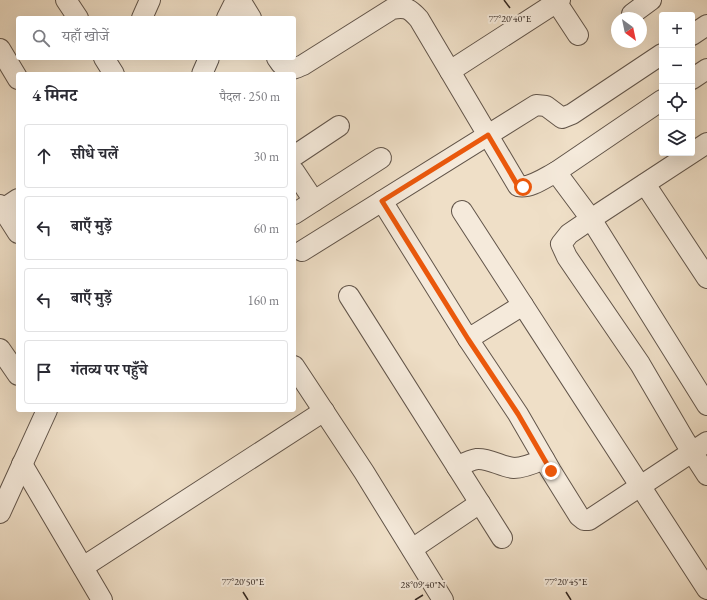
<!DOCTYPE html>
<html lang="hi">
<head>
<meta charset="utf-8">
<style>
	:root { --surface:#fff; --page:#f7f7f7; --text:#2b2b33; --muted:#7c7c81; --line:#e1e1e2 }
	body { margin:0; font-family:"EB Garamond","Noto Serif Devanagari",serif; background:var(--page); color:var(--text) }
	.controls { position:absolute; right:12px; top:12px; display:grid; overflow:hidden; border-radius:4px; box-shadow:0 4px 16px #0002 }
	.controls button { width:36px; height:36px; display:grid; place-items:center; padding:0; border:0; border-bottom:1px solid var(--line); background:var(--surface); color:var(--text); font:20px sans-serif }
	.compass { position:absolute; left:611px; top:12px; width:36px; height:36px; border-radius:50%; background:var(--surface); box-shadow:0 4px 16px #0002; rotate:147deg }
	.stop { position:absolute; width:12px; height:12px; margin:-9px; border:3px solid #ea580c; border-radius:50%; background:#fff }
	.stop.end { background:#ea580c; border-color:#fff; box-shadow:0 1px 4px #0008 }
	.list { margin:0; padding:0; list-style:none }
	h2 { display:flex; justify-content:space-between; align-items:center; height:52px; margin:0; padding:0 16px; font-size:17px }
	h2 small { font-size:13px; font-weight:400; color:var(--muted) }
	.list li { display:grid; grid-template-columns:26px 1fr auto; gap:12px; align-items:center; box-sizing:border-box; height:64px; margin:0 8px 8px; padding:0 8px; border:1px solid var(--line); border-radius:4px }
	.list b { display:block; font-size:15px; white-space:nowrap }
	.list em { font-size:13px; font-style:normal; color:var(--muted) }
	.icon { flex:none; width:22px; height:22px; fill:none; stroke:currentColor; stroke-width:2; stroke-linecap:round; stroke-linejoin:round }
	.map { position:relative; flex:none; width:707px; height:600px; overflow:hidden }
	.search { position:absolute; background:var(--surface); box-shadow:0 4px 16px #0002; left:16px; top:16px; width:280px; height:44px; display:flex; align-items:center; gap:10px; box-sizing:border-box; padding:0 14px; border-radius:4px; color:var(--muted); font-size:15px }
	.panel { position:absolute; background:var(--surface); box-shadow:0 4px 16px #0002; left:16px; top:72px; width:280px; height:340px; border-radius:4px }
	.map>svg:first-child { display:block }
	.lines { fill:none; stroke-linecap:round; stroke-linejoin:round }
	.minor-casing { stroke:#62554a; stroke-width:22 }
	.minor { stroke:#f5eadb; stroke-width:20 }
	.route { stroke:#ea580c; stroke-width:5 }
	.ticks { fill:none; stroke:#332721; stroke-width:1.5 }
	.ticks-label { font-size:10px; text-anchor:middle; fill:#332721; stroke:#f5eadb; stroke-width:4; stroke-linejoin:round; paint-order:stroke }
</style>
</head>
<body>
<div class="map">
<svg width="707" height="600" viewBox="0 0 707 600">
	<rect width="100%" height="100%" fill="#efdfc7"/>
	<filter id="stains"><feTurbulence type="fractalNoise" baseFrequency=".005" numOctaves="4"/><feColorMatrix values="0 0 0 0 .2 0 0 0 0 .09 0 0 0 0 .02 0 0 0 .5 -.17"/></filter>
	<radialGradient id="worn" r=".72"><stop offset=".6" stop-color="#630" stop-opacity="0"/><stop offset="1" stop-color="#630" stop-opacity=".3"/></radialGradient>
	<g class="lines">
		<!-- minor casing -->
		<g class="minor-casing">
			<g id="minor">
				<path d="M66,0L78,18"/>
				<path d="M240,0L251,18"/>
				<path d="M555,0L578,35"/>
				<path d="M632,14L651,0"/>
				<path d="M142,18L150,0"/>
				<path d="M227,18L236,0"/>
				<path d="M692,35L707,25"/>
				<path d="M0,49L18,79"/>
				<path d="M104,58L114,74"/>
				<path d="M277,58C286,72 289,71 303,65L392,9C406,6 410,9 419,19L518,186C530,189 546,177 556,172L591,219L707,405"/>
				<path d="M450,71L560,0"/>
				<path d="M202,74L209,58"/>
				<path d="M692,79L707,69"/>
				<path d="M707,143L591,219L569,234L561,244L567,257L640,364L685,441L707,475"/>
				<path d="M294,156L339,126"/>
				<path d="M294,171L314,201"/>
				<path d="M556,172L662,100"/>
				<path d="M645,184L707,278"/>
				<path d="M382,201L468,339L523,305"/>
				<path d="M0,205L18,233"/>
				<path d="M3,209L18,199"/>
				<path d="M462,211L707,589"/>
				<path d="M294,214L381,158"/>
				<path d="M302,251L536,105L546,106L562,118L572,114L662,54"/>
				<path d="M349,296L502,538"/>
				<path d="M468,339L518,414L551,471L579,516L584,520H589L707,442"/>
				<path d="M0,349L18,375"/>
				<path d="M294,366L364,472L443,600"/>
				<path d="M22,464L102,600"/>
				<path d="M457,467C463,464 470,460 477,459C489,458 502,467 514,468C524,468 535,463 544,459"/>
				<path d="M0,513L47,410"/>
				<path d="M412,549L480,503"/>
				<path d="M83,567L324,411"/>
			</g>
		</g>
		<!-- minor -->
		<use href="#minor" class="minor"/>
	</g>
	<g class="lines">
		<!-- route -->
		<path class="route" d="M523,187L518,186L488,135L382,201L468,339L518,414L551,471"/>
	</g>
	<!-- ticks -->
	<path class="ticks" d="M504,0L510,8M243,592L248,600M566,592L571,600M415,600L423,595"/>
	<g class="ticks-label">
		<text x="510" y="22">77°20'40"E</text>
		<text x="243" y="585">77°20'50"E</text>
		<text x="566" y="585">77°20'45"E</text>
		<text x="423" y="588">28°09'40"N</text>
	</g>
	<rect width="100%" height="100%" filter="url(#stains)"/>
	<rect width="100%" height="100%" fill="url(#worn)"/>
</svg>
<div class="controls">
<button>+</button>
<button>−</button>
<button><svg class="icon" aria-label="locate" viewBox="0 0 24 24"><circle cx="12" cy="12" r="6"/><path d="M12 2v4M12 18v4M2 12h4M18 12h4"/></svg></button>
<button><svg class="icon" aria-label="layers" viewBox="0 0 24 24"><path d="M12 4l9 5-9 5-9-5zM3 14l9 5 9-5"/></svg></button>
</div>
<svg class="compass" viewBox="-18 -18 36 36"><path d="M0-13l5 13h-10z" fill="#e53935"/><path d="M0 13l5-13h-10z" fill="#7c7c81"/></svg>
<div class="stop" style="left:523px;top:187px"></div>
<div class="stop end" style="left:551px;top:471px"></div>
<div class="search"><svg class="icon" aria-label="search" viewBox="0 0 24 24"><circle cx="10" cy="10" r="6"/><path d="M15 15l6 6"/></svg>यहाँ खोजें</div>
<section class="panel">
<h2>4 मिनट<small>पैदल · 250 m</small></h2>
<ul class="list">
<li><svg class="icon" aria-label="ahead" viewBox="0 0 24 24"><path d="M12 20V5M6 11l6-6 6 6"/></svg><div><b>सीधे चलें</b></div><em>30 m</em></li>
<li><svg class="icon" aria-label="left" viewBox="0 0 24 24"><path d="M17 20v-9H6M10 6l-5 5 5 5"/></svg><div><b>बाएँ मुड़ें</b></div><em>60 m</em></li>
<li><svg class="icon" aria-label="left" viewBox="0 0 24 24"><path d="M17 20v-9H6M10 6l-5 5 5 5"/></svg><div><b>बाएँ मुड़ें</b></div><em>160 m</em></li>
<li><svg class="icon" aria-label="arrive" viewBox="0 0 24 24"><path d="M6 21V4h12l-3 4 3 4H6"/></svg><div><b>गंतव्य पर पहुँचे</b></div></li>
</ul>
</section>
</div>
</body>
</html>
